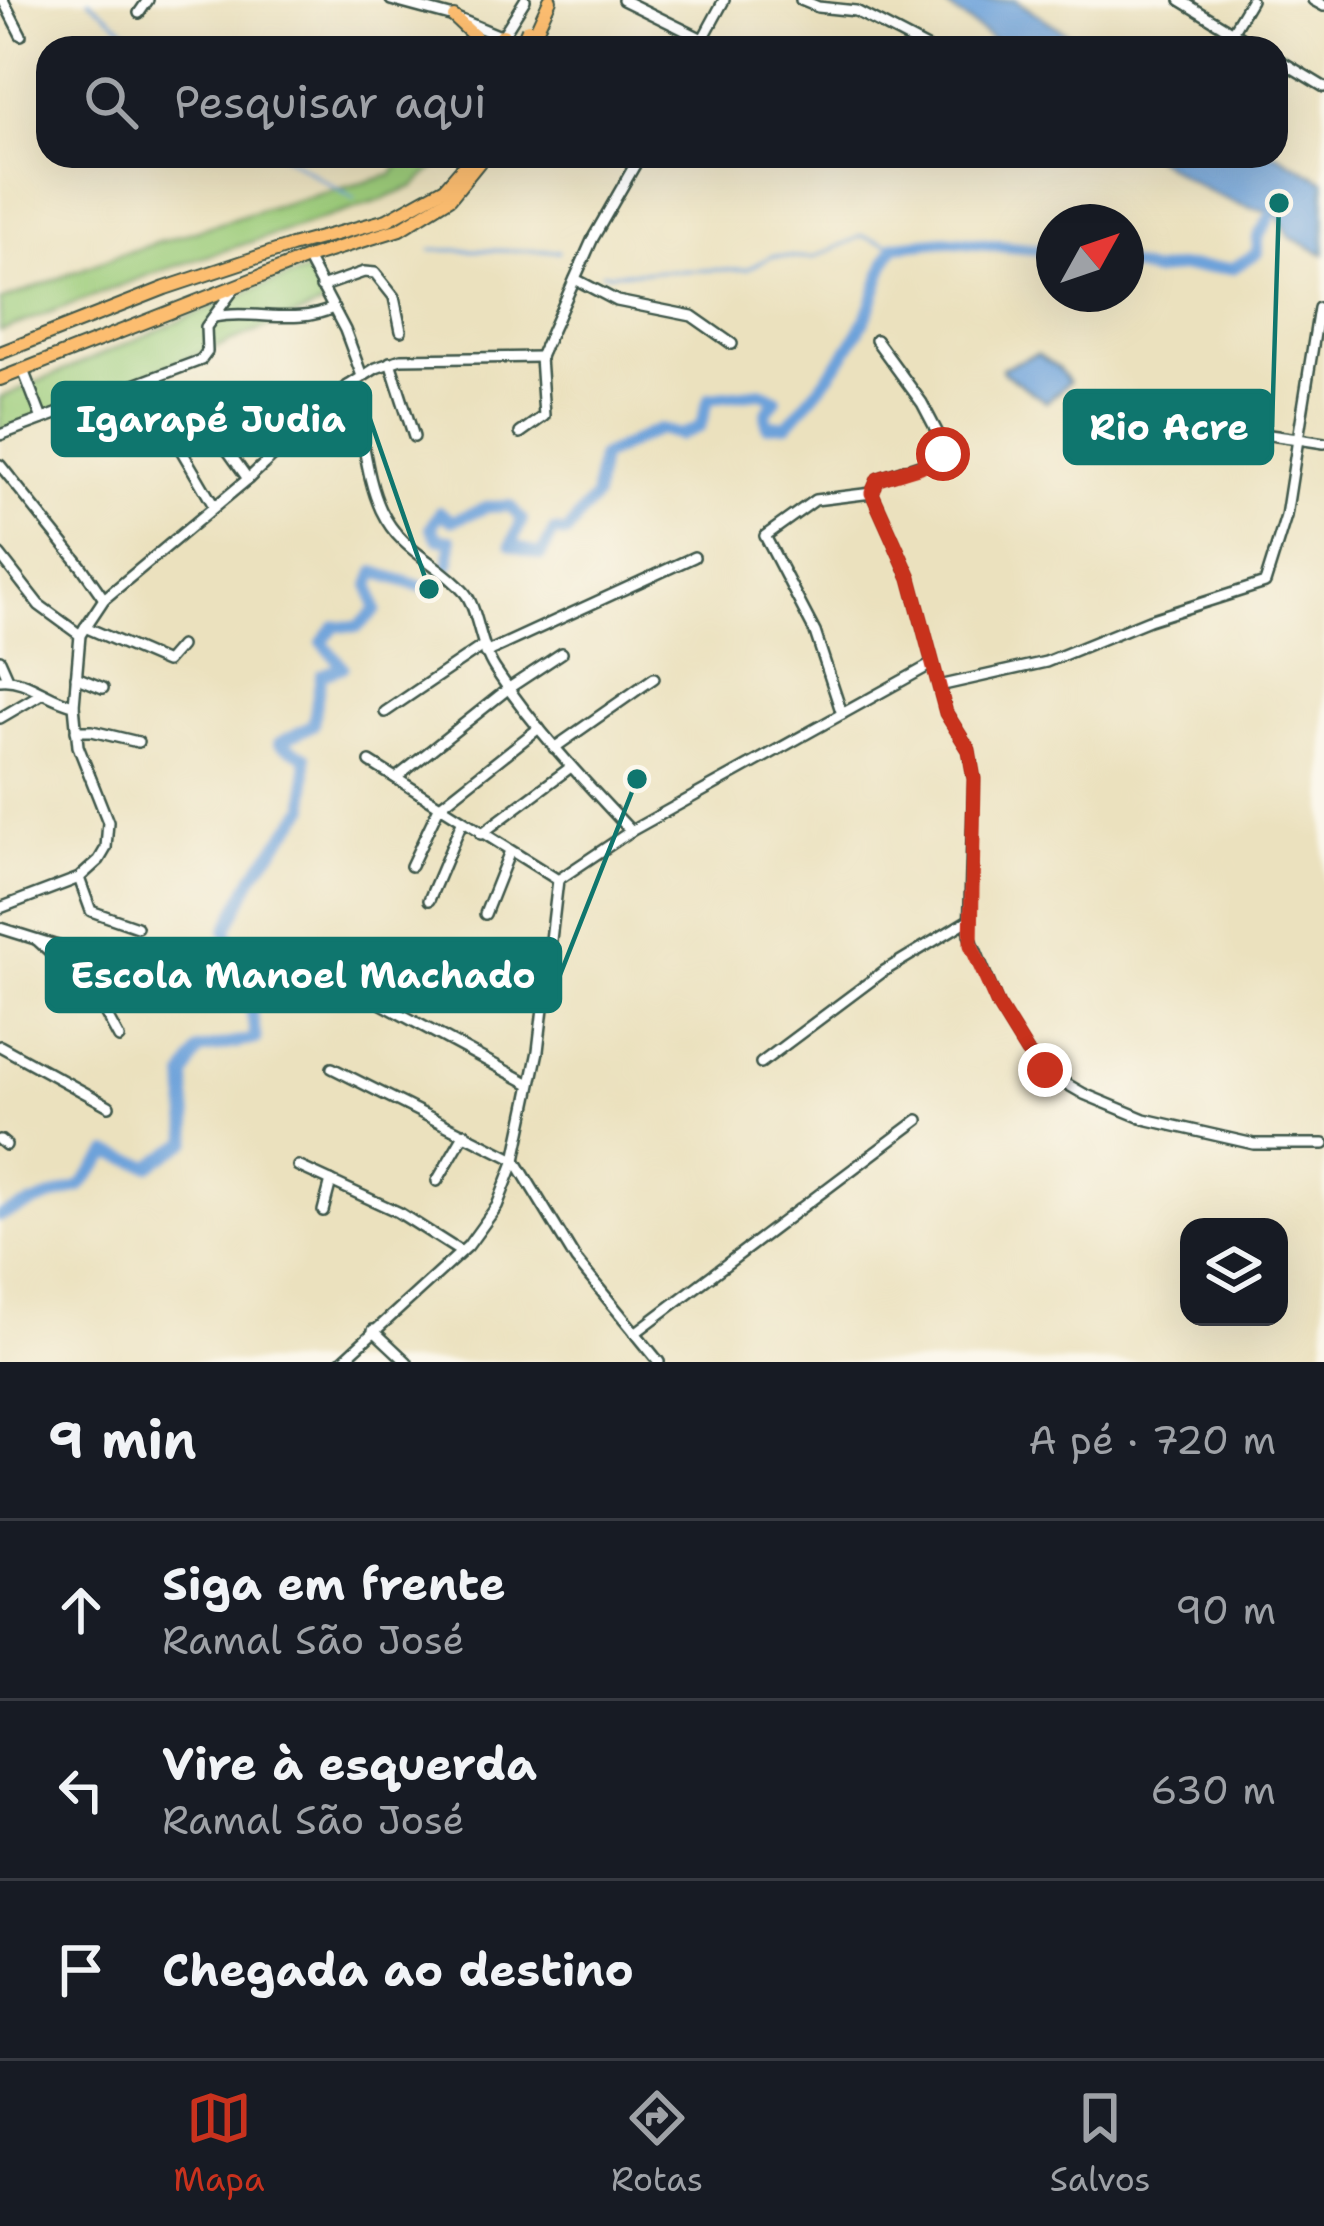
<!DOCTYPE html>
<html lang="pt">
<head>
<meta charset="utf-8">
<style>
	:root { --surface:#171b24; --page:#20242c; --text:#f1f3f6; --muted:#9ea1a6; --line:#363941; --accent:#c8321e }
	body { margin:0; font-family:"Shantell Sans",sans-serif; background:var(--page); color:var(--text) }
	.controls { position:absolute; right:36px; bottom:36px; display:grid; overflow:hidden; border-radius:24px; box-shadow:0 12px 48px #0002 }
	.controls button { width:108px; height:108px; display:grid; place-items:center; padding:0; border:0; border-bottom:3px solid var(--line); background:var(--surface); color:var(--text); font:60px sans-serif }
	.compass { position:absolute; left:1036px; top:204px; width:108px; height:108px; border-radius:50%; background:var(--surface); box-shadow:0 12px 48px #0002; rotate:50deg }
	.stop { position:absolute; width:36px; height:36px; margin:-27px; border:9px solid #c8321e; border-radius:50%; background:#fff }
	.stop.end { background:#c8321e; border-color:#fff; box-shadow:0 3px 12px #0008 }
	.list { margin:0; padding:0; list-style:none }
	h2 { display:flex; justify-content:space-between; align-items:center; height:156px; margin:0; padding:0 48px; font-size:51px }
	h2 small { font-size:39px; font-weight:400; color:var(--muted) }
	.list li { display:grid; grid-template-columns:78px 1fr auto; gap:36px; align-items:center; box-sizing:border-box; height:180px; padding:0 48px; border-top:3px solid var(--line) }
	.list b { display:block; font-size:45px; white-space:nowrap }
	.list p { margin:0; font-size:39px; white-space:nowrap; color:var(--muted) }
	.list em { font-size:39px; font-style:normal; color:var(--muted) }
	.icon { flex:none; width:66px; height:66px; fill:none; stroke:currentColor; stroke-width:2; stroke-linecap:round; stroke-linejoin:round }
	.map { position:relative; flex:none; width:1324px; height:1362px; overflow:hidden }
	.search { position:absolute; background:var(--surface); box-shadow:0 12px 48px #0002; left:36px; right:36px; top:36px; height:132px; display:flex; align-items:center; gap:30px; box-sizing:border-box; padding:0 42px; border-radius:36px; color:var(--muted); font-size:45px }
	.sheet { height:696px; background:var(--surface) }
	nav { display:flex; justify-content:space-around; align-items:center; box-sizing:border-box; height:168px; border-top:3px solid var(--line); background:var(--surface); font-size:33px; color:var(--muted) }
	nav a { display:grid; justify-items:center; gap:6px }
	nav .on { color:var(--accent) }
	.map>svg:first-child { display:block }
	.green { fill:#9dcc7a; stroke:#5e8457; stroke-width:3 }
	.water { fill:#6da2da; stroke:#467087; stroke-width:3 }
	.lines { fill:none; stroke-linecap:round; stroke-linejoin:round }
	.stream { stroke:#6da2da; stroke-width:3 }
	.river { stroke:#6da2da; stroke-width:12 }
	.minor-casing { stroke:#3e5649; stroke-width:14 }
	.major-casing { stroke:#3e5649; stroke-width:16 }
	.minor { stroke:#fff; stroke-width:9 }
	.major { stroke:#fcbd6f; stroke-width:12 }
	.major-bridge-casing { stroke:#3e5649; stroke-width:16; stroke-linecap:butt }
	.major-bridge { stroke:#fcbd6f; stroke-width:12 }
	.route { stroke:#c8321e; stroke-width:15 }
	.leader { fill:none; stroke:#0f766e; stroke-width:4.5 }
	.callout-dot { fill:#0f766e; stroke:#fbf7ec; stroke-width:4.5 }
	.callout { fill:#0f766e; stroke:#0f766e; stroke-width:4.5 }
	.callout-label { font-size:36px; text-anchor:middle; font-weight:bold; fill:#fff }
</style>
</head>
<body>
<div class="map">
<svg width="1324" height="1362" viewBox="0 0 1324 1362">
	<rect width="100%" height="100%" fill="#fbf7ec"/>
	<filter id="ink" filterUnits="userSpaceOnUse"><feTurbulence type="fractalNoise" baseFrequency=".00833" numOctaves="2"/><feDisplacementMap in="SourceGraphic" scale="24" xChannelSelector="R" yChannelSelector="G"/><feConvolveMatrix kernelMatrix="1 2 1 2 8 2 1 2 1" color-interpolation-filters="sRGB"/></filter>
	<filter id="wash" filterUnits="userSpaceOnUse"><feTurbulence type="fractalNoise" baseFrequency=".004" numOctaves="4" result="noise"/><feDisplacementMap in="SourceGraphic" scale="48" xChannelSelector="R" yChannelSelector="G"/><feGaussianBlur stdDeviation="2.7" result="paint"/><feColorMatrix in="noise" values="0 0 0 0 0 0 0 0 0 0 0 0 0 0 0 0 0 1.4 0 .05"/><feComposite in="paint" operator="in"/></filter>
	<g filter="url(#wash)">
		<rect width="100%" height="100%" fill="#ebe1be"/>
		<!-- green -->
		<g class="green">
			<path d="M406,156H448L414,186L384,199L151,274L0,331V301L119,255L272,207L392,175Z"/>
			<path d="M308,271L326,304L0,432V398L259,287Z"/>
		</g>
		<!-- water -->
		<g class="water">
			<path d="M938,0H1015L1090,48H1005Z"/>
			<path d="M1276,154L1324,181V254L1290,237L1276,213C1232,207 1189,183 1153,156Z"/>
			<path d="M1037,354L1058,368L1069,382L1046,402L1003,372L1002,368Z"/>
		</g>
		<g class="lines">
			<!-- stream -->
			<g class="stream">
				<path d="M89,0L148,48"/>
				<path d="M284,156L354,199"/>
				<path d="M431,250L559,251"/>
				<path d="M602,273L747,269L772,256L813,258L862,236L895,246"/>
			</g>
			<!-- river -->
			<g class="river">
				<path d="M1126,264L1153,272L1178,267L1233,268L1257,253L1258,237L1270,217"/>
				<path d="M0,1216L80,1186L109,1153L150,1166L188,1141L185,1076L199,1050L256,1039L247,986L226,931L253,876L306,807V757L279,743L313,725L321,675L343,667L322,642L335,626L358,627L376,610L370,585L375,572L429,589L450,563L451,540L438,539L431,528L440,512L452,521L488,507L510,506L522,520L511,545L541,555L554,531L566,533L595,497L601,457L659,429L680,435L700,427L709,398L761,392L776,399L766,413L767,426L787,425C817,391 847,357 866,317C878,293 879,268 895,246L944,241L1054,251"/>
			</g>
		</g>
	</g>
	<g filter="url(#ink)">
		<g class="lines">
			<!-- minor casing -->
			<g class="minor-casing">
				<g id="minor">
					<path d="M3,0L21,35"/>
					<path d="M391,0L454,17L522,45"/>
					<path d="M623,0L721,48"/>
					<path d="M801,0L818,7L856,11L927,48"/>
					<path d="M1180,0L1259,48"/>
					<path d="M1313,0L1324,6"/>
					<path d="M139,13L148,0"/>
					<path d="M1232,32L1251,0"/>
					<path d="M503,35L525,0"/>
					<path d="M698,48L724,0"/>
					<path d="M1276,58L1324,87"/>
					<path d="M307,258L345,330L362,376"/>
					<path d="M575,279L617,301L692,316L732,344"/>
					<path d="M321,287L364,272L375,273L394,297L401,331"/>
					<path d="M214,317C254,309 295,326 333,308"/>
					<path d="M540,357L593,238L640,156"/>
					<path d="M390,362L414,437"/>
					<path d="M23,370L42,419"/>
					<path d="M348,386C365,425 363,471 381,510C402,554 437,560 465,593C478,609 479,645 495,669C534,728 582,779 631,831"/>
					<path d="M1164,420L1298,439L1319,308"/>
					<path d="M215,433L248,479"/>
					<path d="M520,433L544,416L540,357"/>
					<path d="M0,435L201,360L207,352L206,327L236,286"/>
					<path d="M174,438L214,506"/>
					<path d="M0,465L81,566L104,599"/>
					<path d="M872,493L910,578L946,713L969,750L974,779L969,934L998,1005L1027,1052L1044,1071L1084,1094L1144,1119L1254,1144H1324"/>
					<path d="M872,493L878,479L940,458L944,445L922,403L876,340"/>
					<path d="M0,555L39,605L80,635"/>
					<path d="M85,627L166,662L180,646"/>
					<path d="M485,653L694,557"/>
					<path d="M0,660L8,678"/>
					<path d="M76,677L103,688"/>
					<path d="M0,680C26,677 48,700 74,705"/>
					<path d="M939,686L1046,662L1149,620L1265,583L1286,516L1298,439L1324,443"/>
					<path d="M385,712L481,647"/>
					<path d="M842,714L815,632L765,536L815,500L872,493"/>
					<path d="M0,718L41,694"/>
					<path d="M76,731H92L138,742"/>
					<path d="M554,748L654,678"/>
					<path d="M370,762L558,880"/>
					<path d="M396,778L509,688L562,653"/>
					<path d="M481,834L571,767"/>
					<path d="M411,866L439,807L539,728"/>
					<path d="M79,878L91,911L137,927"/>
					<path d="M429,900L462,822"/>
					<path d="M0,908L79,878L99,860L106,848L108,822L78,746L74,705L80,635L104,599L248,479L348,386L376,368L401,359L540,357"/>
					<path d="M485,914L510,851"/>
					<path d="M0,928L138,971"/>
					<path d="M37,940L94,992L119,1038"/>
					<path d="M475,950L547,975"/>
					<path d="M382,1004L530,1084"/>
					<path d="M0,1046L109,1106"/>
					<path d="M761,1063L884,971L970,919"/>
					<path d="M332,1068L515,1160L576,1260L659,1362"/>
					<path d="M0,1140L6,1145"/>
					<path d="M298,1166L398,1212L461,1252"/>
					<path d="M437,1181L465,1133"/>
					<path d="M323,1211L331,1181"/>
					<path d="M373,1330L407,1362"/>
					<path d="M635,1333L918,1120"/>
					<path d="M341,1362L468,1246L497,1206L515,1160L538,1051L558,880L631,831L932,664"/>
				</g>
			</g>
			<!-- major casing -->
			<g class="major-casing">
				<g id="major">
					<path d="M454,17L487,48"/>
					<path d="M491,48L503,35"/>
					<path d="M528,48L550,0"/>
					<path d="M0,353L165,288L291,246L387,220L445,188L473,156"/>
					<path d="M0,379L307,258L400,229L450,198L484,156"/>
				</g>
			</g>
			<!-- minor -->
			<use href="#minor" class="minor"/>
			<!-- major -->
			<use href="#major" class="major"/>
			<!-- major-bridge casing -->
			<g class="major-bridge-casing">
				<path id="major-bridge" d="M520,48L528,29"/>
			</g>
			<!-- major-bridge -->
			<use href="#major-bridge" class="major-bridge"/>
		</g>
	</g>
	<g class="lines" filter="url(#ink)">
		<!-- route -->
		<path class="route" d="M943,454L921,466L878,479L872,493L910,578L946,713L969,750L974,779L971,945L998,1005L1027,1052L1045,1070"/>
	</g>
	<!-- callouts -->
	<path class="leader" d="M429 589L370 419M1279 203L1272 427M637 779L560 975"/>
	<g class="callout-dot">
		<circle cx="429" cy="589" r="12"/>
		<circle cx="1279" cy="203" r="12"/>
		<circle cx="637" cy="779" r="12"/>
	</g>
	<g class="callout">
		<rect x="53" y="383" width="317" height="72" rx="12"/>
		<rect x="1065" y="391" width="207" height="72" rx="12"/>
		<rect x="47" y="939" width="513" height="72" rx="12"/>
	</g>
	<g class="callout-label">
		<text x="211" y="432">Igarapé Judia</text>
		<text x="1169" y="440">Rio Acre</text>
		<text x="303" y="988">Escola Manoel Machado</text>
	</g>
</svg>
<div class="controls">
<button><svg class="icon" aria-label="layers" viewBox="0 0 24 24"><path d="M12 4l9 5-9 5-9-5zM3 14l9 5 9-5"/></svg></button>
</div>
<svg class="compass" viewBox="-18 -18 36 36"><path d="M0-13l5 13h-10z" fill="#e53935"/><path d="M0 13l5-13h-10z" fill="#9ea1a6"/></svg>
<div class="stop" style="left:943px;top:454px"></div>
<div class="stop end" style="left:1045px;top:1070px"></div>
<div class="search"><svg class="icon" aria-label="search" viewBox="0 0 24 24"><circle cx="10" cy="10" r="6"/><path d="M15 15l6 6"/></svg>Pesquisar aqui</div>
</div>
<section class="sheet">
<h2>9 min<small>A pé · 720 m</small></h2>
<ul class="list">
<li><svg class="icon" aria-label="ahead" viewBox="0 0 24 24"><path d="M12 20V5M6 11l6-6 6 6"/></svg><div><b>Siga em frente</b><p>Ramal São José</p></div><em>90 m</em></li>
<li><svg class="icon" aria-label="left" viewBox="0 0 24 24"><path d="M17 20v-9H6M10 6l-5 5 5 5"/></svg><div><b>Vire à esquerda</b><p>Ramal São José</p></div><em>630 m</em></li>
<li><svg class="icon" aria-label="arrive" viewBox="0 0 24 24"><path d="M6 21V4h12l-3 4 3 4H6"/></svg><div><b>Chegada ao destino</b></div></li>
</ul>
</section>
<nav>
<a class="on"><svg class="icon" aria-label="map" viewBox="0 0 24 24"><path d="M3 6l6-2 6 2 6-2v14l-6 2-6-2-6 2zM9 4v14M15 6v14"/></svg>Mapa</a>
<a><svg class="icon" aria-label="directions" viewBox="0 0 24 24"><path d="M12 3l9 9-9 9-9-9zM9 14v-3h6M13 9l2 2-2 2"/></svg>Rotas</a>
<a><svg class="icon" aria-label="saved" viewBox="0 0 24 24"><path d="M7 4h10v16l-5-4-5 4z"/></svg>Salvos</a>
</nav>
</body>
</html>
